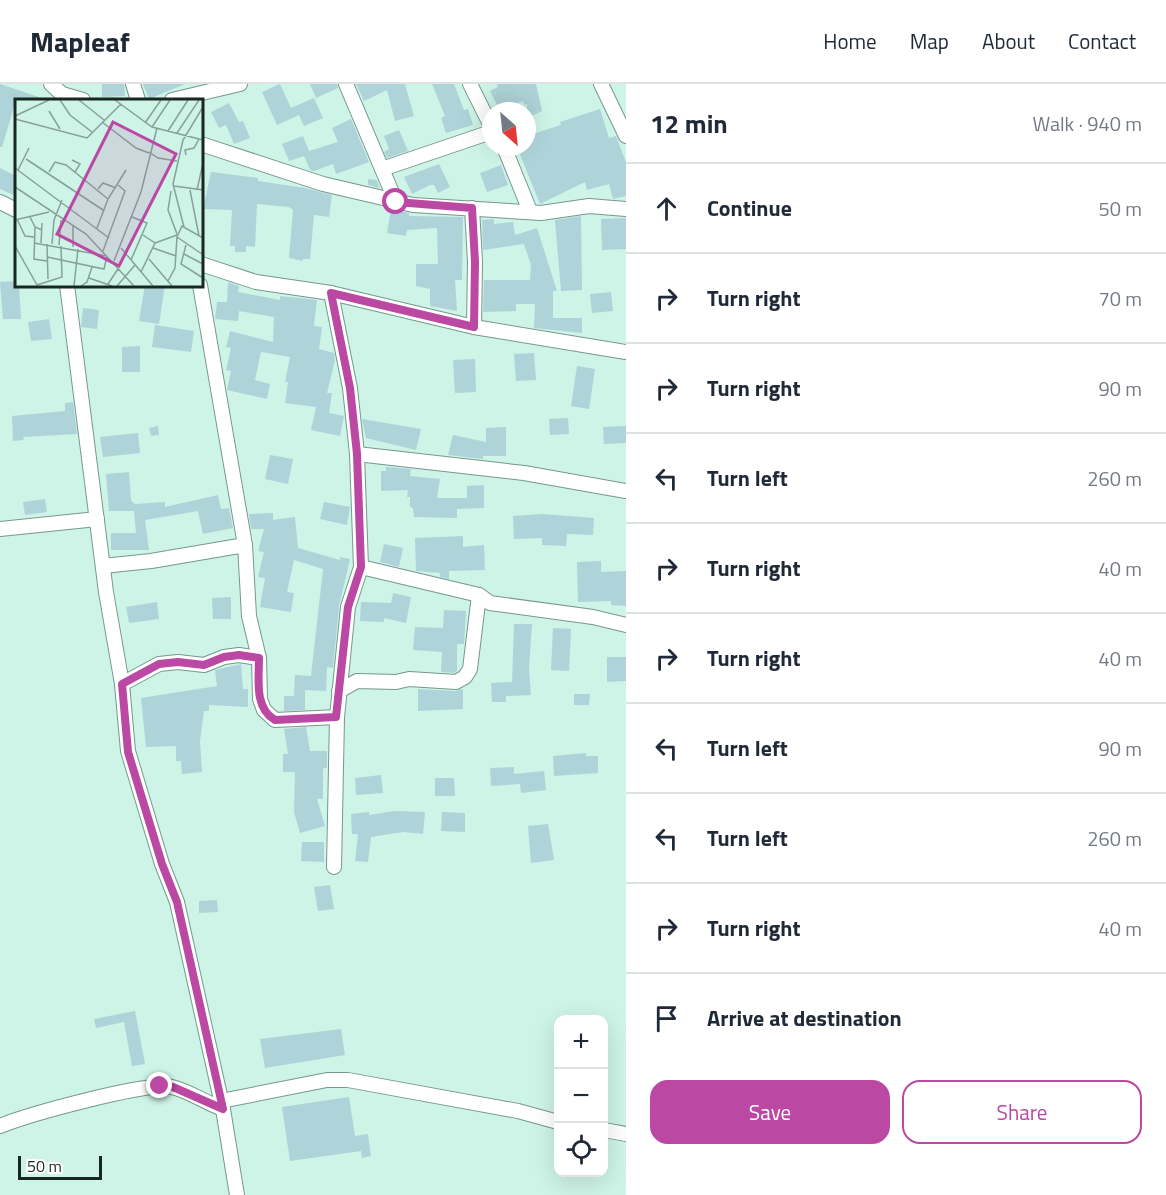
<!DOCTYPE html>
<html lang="en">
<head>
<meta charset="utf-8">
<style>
	:root { --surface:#fff; --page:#f2f2f3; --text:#1f2937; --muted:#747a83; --line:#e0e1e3; --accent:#bb48a2 }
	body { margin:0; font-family:"Titillium Web",sans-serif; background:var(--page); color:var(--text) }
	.controls { position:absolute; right:18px; bottom:18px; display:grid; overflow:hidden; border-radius:12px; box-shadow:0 6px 24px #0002 }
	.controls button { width:54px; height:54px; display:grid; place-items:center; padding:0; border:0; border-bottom:2px solid var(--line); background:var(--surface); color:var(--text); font:30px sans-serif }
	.compass { position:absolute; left:482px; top:18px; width:54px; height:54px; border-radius:50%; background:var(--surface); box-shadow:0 6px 24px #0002; rotate:153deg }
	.scale { position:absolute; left:18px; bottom:15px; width:84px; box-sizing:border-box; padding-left:6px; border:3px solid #192723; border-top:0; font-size:16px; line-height:21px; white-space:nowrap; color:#192723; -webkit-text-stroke:4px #fff; paint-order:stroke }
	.stop { position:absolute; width:18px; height:18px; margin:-14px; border:4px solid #bb48a2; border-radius:50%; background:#fff }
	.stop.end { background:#bb48a2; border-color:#fff; box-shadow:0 2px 6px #0008 }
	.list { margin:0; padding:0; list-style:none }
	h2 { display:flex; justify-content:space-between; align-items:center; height:78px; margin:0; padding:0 24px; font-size:26px }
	h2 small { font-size:20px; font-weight:400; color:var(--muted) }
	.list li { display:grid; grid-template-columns:39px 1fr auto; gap:18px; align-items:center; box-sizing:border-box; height:90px; padding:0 24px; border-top:2px solid var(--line) }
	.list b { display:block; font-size:22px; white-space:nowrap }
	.list em { font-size:20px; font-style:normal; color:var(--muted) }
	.actions { display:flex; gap:12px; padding:18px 24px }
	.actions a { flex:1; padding:14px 0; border:2px solid var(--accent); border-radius:18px; text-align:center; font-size:21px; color:var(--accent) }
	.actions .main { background:var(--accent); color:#fff }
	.icon { flex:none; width:33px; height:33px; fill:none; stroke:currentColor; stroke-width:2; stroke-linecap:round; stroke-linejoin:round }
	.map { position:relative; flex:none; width:626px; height:1111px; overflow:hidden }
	header { display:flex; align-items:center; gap:36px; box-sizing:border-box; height:84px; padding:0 30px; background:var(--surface); border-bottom:2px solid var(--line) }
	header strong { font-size:28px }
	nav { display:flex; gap:33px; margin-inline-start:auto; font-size:21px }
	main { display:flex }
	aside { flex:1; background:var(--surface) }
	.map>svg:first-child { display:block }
	.building { fill:#aed4d9 }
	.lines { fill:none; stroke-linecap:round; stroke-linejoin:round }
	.minor-casing { stroke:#76988e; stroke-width:16 }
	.minor { stroke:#fff; stroke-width:14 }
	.route { stroke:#bb48a2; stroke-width:8 }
	.inset-road { fill:none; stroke:#86a199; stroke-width:1.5 }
	.view { fill:#bb48a2; fill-opacity:0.15; stroke:#bb48a2; stroke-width:3 }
	.inset-edge { fill:none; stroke:#192723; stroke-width:3 }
</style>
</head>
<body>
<header>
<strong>Mapleaf</strong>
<nav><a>Home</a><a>Map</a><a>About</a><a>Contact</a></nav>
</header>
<main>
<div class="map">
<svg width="626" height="1111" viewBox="0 0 626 1111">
	<rect width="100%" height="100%" fill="#cef3e7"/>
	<!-- building -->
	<g class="building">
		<path d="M0,0L45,15L16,16L2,63H0Z"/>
		<path d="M102,0H124L125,12L102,13Z"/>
		<path d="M143,0H185L149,15Z"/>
		<path d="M280,0L291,24L314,14L323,34L304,42L299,31L277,41L262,8Z"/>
		<path d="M310,0H337L338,4L316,14Z"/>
		<path d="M356,0H405L414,32L395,37L387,6L364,17Z"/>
		<path d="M432,0H454L464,26L468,25L473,41L446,49L441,34L445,32Z"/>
		<path d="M497,0H536L542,27L527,34V20L524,21L523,17L500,27L490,7L498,3Z"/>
		<path d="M229,19L239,38L243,37L250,54L234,60L226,41L219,44L211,28Z"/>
		<path d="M600,25L609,54L616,52L626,78V112L613,115L609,100L587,106L585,98L540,120L517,63H527V48L534,45L536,49L561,41L560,38Z"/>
		<path d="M351,35L369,78L336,90L333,80L314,87L310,86L304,72L289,77L282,60L303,52L309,67L338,58L332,44Z"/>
		<path d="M399,46L408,67L387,74L384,68L389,65L384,52Z"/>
		<path d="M439,80L450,103L438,109L434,101H430L412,110L404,93Z"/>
		<path d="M501,81L508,101L487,108L480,89Z"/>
		<path d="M0,84L16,92V112L0,105Z"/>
		<path d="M211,88L258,94V97L305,104L332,111L329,133L314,131L310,175H303V177L289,174L293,126L289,123L257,120L255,163L246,162V168H235V162H230L232,126L203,125Z"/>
		<path d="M368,95L377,96L379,104L368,101Z"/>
		<path d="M391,125L409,129V132L463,133L462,196H455L457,227L430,222V205L416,202V180H438L437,144L407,146L406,152L387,149Z"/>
		<path d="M581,132L582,206L561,207L555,136Z"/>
		<path d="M626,134V165L602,166L601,135Z"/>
		<path d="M494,135V140L513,138L515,151L537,144L557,207H553V234H582V249L534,244L535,220H516V227L483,228L484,196H530L531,181L524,160L483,166L482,136Z"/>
		<path d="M16,197V201H19L21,235H3L0,198Z"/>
		<path d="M228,198L239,202L238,208L280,216V212L317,216L314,242L322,243L319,265L334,269L335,276L327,309H332L329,329L344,332L340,352L311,346L316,323L285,319L288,298H285L290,273L261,268L255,296L270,300L267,315L227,306L231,287L226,286L231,264L226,263L230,247L273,258L274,233L239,227L238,237L215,235L217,218H227Z"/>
		<path d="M145,201H165L159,240L139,237Z"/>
		<path d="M611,208L613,227L592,229L590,210Z"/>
		<path d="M83,224L99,226L97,245L81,243Z"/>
		<path d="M49,235L52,255L31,257L28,238Z"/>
		<path d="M155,241L194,247L191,268L152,263Z"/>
		<path d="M140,262V288H122V263Z"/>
		<path d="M534,269L536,296L516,297L514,270Z"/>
		<path d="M475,275L476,308L455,309L453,276Z"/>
		<path d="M577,282L595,285L589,325L571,322Z"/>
		<path d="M73,318L77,350L23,353L24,356L13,357L12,332L65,327V319Z"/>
		<path d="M568,334L569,350L550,351L549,335Z"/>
		<path d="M362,335L421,345L416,366L366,354Z"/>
		<path d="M158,342L159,351L151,352L149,344Z"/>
		<path d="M626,342V359L604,360L603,343Z"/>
		<path d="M506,343V372H483V375L448,371L453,351L486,358V344Z"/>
		<path d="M138,349L140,369L103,373L100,353Z"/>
		<path d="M270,371L293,375L288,400L265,395Z"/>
		<path d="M386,383L411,385L410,392L440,395L437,414H467V402L484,401V424L457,425V434L414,433L413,424L410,423V413H407L408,406L381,407V387H386Z"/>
		<path d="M129,388L131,417L135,420L165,418V423L218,411L221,425L229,424L233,444L203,450L198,427L145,436L149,466H111V449H136L134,427H109L106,390Z"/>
		<path d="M45,415L47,428L25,431L23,418Z"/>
		<path d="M324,418L350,423L347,441L320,435Z"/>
		<path d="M273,429V436L295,433L298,464L340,476V473L350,475L339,522L333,584L327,583L326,607L305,606V626L284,627V612H294L295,591L311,592L323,485L294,476L287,508L294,509L291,528L260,523L265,494L258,493L264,468L258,467L264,445H251L249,430Z"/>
		<path d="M543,430L594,434L593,451L567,450L566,462L542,461V454L514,455L513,432Z"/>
		<path d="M463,452V463L484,461L485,486L449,487V495L440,493V489L416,487L415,454Z"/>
		<path d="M384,460L403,464L399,483L380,478Z"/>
		<path d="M601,477V488L626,487V522L611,521V517L578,518L577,478Z"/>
		<path d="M393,509L411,513L406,539L384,534V538L360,537L361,518L391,519Z"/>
		<path d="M231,513V535H213L212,514Z"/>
		<path d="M157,518L159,535L129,539L126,523Z"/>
		<path d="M444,526L466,527L464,560H457V587L454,589L441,588L442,568L413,566L415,543L443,544Z"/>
		<path d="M514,540H532L529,584L531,611L506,612V618H492L491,599L512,598Z"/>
		<path d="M553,544L571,545L569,587L551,586Z"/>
		<path d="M607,573H626V597L607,598Z"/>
		<path d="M241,580L243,605H248V623L209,621V627H204L200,657L202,688L182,690L181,677H176V662L146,663L141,614L217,602L215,586Z"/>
		<path d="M418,605L455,607L463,605V625L418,627Z"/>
		<path d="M574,610H590L589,621H574Z"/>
		<path d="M306,643L310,667H327V684H323V715H317L325,742L300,749L294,728L295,688H283V670H288L284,645Z"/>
		<path d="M586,669V672H598V689L554,692L553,672Z"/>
		<path d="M514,683V690L544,687L546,706L521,709L520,700L491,702L490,684Z"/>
		<path d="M381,691L383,709L356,711L355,694Z"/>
		<path d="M435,694H454L455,712H435Z"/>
		<path d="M394,727L425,728L423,750L403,748L371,753L368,778L355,777L358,750H352L351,730L369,728V731Z"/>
		<path d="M442,728L465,729V748L441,747Z"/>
		<path d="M548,740L554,776L531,779L528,742Z"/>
		<path d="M302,758H324V778L301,777Z"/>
		<path d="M330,801L334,825L318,827L314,803Z"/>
		<path d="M217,816L218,828L199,829V817Z"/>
		<path d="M135,927L145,980L132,982L124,938L96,944L94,935Z"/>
		<path d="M341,945L345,971L265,984L260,955Z"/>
		<path d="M349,1013L355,1052L368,1050L371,1072L362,1074L361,1067L290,1077L282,1023Z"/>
	</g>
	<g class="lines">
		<!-- minor casing -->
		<g class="minor-casing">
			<g id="minor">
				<path d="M51,0L62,10L83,16"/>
				<path d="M133,0L138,16"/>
				<path d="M346,0L396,118"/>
				<path d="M470,0L491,42"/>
				<path d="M601,0L626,52"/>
				<path d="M172,16L240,0"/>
				<path d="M201,60L323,100L413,121L541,129L589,122L626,125"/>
				<path d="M504,63L530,127"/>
				<path d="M382,85L491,48"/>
				<path d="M0,118L16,126"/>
				<path d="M472,124L475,178L474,243"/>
				<path d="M201,180L256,198L331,209L474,243L626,268"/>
				<path d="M67,201L106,508L122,600L128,667L162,780L177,818L223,1025L237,1111"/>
				<path d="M200,201L245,461L249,532L259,574L260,615L264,626L275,636L337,633"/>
				<path d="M331,209L350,304L357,370L361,483L348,523L337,633L334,783"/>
				<path d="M357,370L524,389L626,407"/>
				<path d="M0,445L97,435"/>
				<path d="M103,482L151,477L245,461"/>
				<path d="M361,483L479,511L490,519L593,533L626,541"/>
				<path d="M122,600L159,580L178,578L204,581L224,573L239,571L259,574"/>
				<path d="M339,607L357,597L396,598L409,595L456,598L465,593L470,585L479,511"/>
				<path d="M221,1017L327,996H348L518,1027L558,1038"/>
				<path d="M0,1042C27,1031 148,997 172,1003C189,1007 206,1019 223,1025"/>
				<path d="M604,1046L626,1050"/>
			</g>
		</g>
		<!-- minor -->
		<use href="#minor" class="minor"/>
	</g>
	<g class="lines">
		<!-- route -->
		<path class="route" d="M160,1002L173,1003L223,1025L177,818L162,780L128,668L122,600L159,580L178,578L204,581L224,573L239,571L259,574C259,595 254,624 275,636L336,633L348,523L361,483L357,370L350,304L331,209L474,243L475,178L472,124L396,118"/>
	</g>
	<!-- overview -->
	<g transform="translate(15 15)">
		<rect width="188" height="188" fill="#cef3e7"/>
		<path class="inset-road" d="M45,1L55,16L77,33M64,1L89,21M100,1L137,28L188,41M34,12L45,30M0,17L34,1M0,20L72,39L106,5M87,23L121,49L134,54M130,24L146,1M137,28L155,1M153,32L173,1M162,34L184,1M134,53L143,59L162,62M171,56L170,51L179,49L184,40M11,60L88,111M57,61L65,65L60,73M0,69L94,139M3,71L14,49M34,73L40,63L51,66L93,100M159,87L188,91V95M0,88L71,135L119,187M83,90L88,84L101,89M175,91L184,137M182,91L188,64M156,92L153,111L162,135M15,118L20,128L27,131M2,120L10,137L19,138M0,121L34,113M58,127V148M20,128L19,160L32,162M169,128L158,85L168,41L188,8M82,129L93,100L111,71M162,138L187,155M19,144L92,157M26,144L27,124M140,144L162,136M32,145L33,180M37,145L39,121L47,101M44,146L46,121M171,146L166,165L188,179M0,147L22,186M106,149L138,187M138,149L161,157M88,152L110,92L103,86M169,155L188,165M32,158L89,170L92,157M134,160L157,187M116,161L132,124L117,118M99,162L126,93L142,29M126,173L140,144L128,136M74,179L97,187M153,182L160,169L162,138L167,127L188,139M93,185L103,170M22,186L47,178L46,147M59,187L63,150M66,187L72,183L77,168M102,187L120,166"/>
		<path class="view" d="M98,23L161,55L104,167L42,135Z"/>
		<rect width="188" height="188" class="inset-edge"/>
	</g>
</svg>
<div class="controls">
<button>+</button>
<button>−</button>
<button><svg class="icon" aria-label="locate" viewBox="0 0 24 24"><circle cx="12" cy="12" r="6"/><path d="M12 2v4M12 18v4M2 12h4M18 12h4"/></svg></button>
</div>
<svg class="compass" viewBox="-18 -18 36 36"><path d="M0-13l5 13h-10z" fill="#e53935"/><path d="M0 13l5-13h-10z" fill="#747a83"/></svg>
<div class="scale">50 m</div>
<div class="stop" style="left:396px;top:118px"></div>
<div class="stop end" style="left:160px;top:1002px"></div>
</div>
<aside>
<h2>12 min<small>Walk · 940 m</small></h2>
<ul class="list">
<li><svg class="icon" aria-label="ahead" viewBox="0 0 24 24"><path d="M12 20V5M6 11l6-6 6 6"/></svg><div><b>Continue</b></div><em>50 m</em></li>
<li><svg class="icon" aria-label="right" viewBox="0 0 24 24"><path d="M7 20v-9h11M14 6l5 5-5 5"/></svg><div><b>Turn right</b></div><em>70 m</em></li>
<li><svg class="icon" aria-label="right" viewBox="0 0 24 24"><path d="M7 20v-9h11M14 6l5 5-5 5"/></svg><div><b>Turn right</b></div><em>90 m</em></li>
<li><svg class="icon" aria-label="left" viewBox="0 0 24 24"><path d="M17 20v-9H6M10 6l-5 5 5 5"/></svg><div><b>Turn left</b></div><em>260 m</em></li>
<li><svg class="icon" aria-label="right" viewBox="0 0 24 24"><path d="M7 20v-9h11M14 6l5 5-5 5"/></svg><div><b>Turn right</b></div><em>40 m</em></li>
<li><svg class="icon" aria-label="right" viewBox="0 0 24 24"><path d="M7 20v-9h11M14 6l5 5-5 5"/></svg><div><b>Turn right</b></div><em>40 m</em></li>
<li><svg class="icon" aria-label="left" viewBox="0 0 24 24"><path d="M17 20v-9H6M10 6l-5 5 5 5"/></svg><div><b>Turn left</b></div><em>90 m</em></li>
<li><svg class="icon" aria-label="left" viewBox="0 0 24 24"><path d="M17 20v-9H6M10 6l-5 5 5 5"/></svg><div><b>Turn left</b></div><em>260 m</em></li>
<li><svg class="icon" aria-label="right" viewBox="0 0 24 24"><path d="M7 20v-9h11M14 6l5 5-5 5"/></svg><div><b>Turn right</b></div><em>40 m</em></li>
<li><svg class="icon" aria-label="arrive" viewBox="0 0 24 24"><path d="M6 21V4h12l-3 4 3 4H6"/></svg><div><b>Arrive at destination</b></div></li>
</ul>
<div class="actions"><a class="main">Save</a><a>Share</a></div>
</aside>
</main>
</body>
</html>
